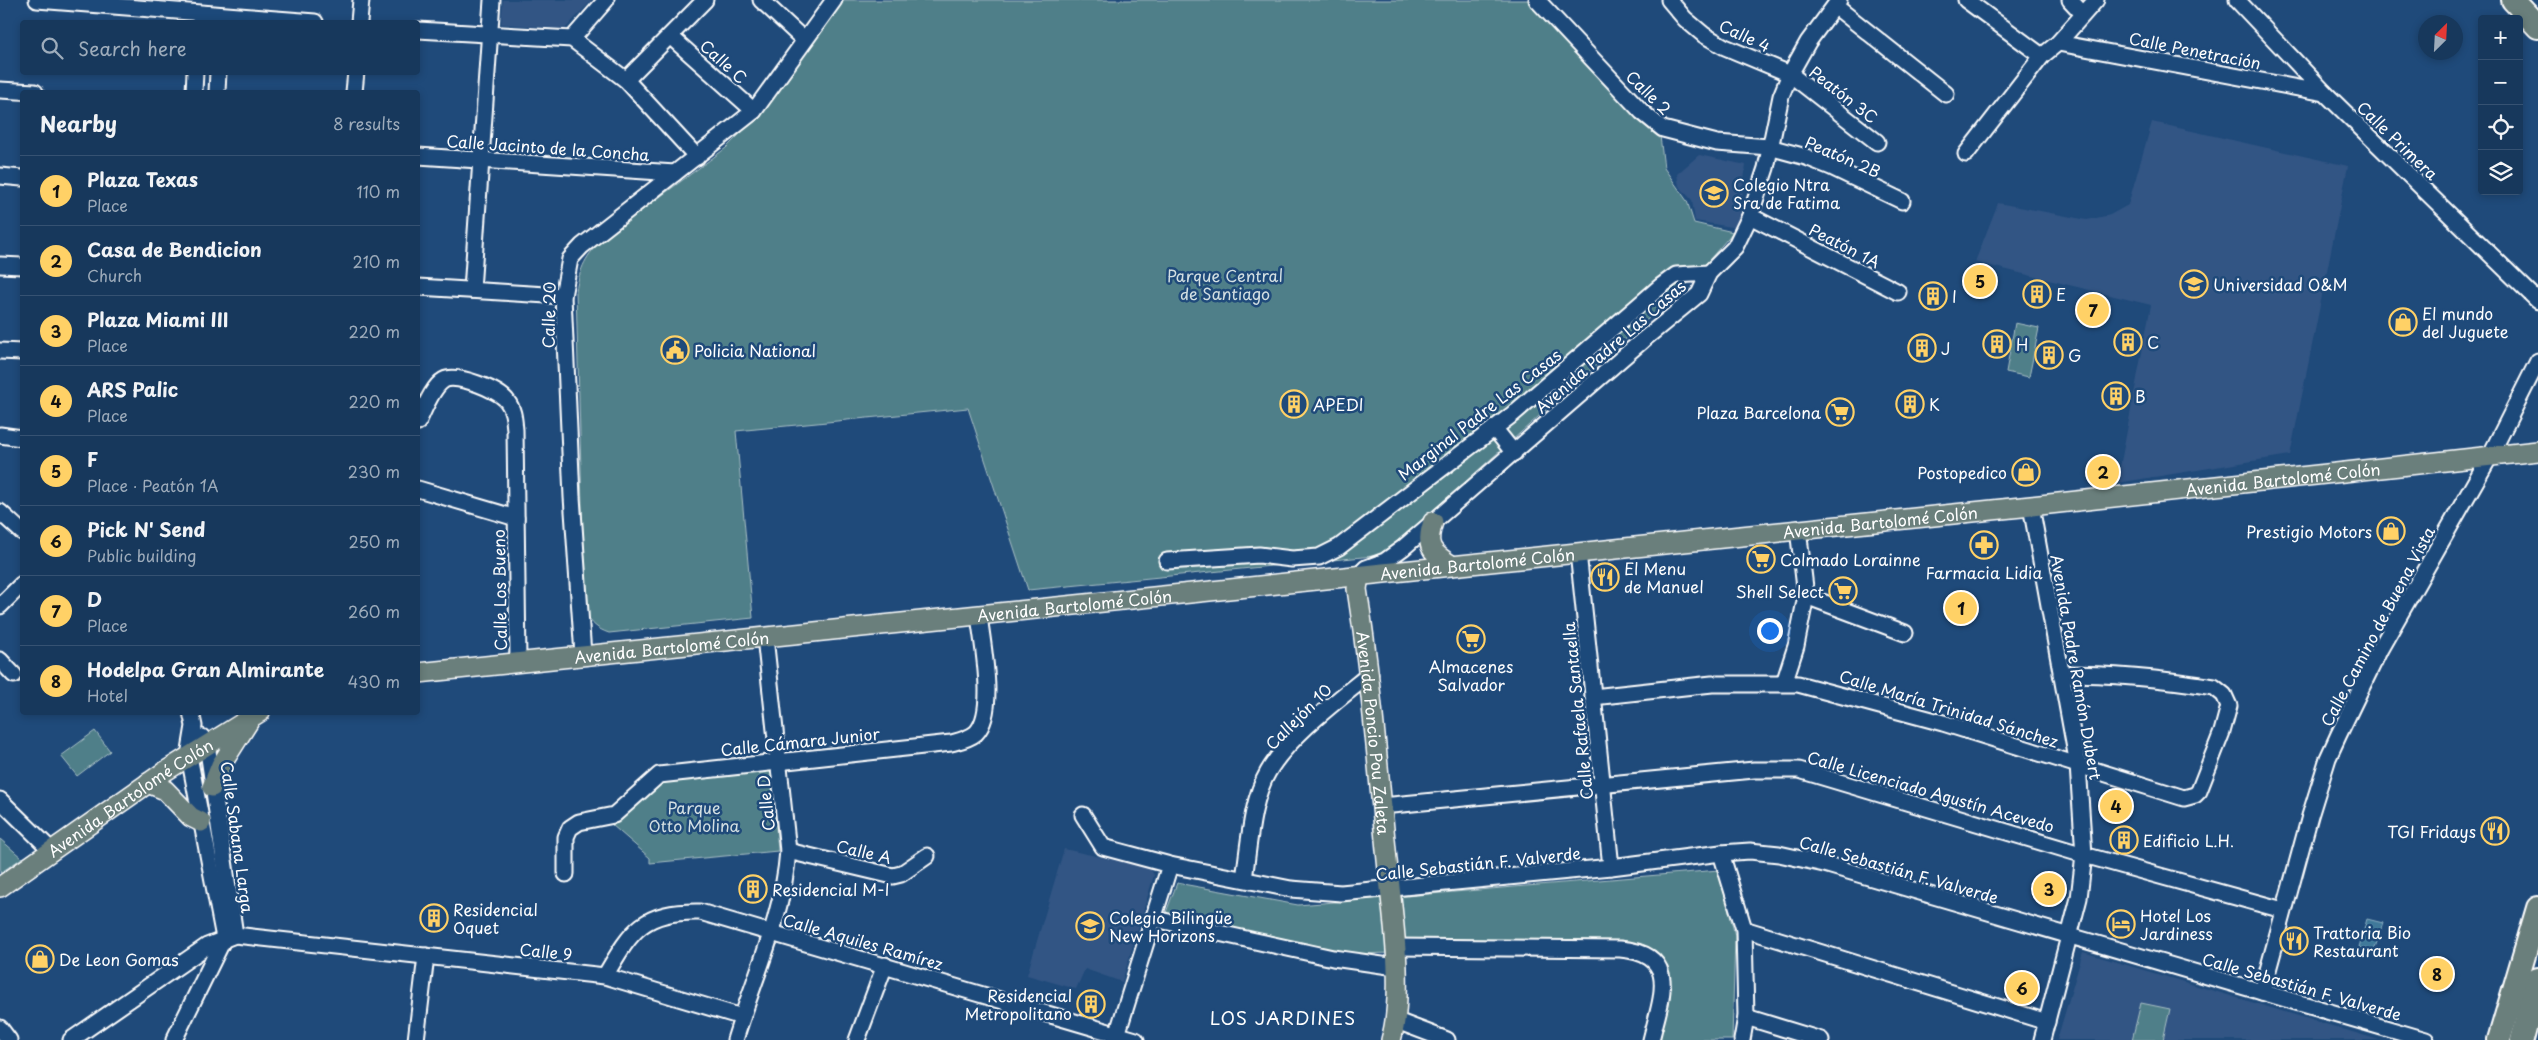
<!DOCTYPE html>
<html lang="en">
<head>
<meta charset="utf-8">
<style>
	:root { --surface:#17385c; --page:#203f62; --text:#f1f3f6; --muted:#9eacbb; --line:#365272; --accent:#ffd166 }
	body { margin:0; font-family:"Playpen Sans",sans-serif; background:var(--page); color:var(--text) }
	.controls { position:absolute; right:15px; top:15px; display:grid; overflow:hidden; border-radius:5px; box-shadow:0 2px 8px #0003 }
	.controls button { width:45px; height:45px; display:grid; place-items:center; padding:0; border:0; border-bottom:1px solid var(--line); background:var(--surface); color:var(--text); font:25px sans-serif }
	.compass { position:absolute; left:2418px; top:15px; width:45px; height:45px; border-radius:50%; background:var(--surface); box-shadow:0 2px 8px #0003; rotate:24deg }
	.you { position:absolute; left:1769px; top:630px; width:18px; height:18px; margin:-12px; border:4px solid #fff; border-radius:50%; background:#1a73e8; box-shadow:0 0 0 8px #1a73e833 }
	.badge { display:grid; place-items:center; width:32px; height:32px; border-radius:50%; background:var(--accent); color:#111; font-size:16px; font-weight:700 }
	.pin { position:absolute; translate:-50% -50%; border:2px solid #fff; box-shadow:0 1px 5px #0006 }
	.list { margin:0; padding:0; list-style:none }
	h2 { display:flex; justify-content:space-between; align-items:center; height:65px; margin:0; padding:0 20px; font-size:21px }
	h2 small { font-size:16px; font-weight:400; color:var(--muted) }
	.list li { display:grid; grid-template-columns:32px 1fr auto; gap:15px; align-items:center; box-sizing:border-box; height:70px; padding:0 20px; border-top:1px solid var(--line) }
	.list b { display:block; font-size:19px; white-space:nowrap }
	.list p { margin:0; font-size:16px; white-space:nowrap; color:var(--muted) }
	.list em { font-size:16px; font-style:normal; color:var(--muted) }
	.icon { flex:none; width:28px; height:28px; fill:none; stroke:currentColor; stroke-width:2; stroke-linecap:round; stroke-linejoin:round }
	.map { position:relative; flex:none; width:2538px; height:1040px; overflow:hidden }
	.search { position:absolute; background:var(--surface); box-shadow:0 2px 8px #0003; left:20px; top:20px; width:400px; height:55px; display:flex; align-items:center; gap:12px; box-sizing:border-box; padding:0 18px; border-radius:5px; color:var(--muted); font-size:19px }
	.panel { position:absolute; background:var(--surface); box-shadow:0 2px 8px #0003; left:20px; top:90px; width:400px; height:625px; border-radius:5px }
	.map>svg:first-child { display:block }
	.built { fill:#325584 }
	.green { fill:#507f89; stroke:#a8bfc4 }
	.water { fill:#41799a; stroke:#8dafc2 }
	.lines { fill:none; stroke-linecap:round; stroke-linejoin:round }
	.minor-casing { stroke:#fff; stroke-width:19 }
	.major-casing { stroke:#fff; stroke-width:22 }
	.highway-casing { stroke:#fff; stroke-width:26 }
	.minor { stroke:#1f4a7a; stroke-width:15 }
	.major { stroke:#6b7f7c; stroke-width:19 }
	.highway { stroke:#6b7f7c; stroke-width:22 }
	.labels { text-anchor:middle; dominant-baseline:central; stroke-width:5; stroke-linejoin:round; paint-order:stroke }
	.street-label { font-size:16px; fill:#fff; stroke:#1f4a7a }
	.poi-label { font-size:16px; fill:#fff; stroke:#1f4a7a; text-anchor:start }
	.park-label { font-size:16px; fill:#d3dfe2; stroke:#1f4a7a }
	.neighbourhood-label { font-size:18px; letter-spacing:1px; fill:#fff; stroke:#1f4a7a }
</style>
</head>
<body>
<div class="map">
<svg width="2538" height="1040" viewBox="0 0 2538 1040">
	<rect width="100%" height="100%" fill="#1f4a7a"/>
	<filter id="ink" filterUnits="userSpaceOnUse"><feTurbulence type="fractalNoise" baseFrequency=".02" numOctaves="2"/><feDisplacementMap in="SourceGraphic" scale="10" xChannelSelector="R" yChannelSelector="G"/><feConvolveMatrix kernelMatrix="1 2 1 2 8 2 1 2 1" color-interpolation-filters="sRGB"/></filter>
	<g filter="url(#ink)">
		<!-- built -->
		<g class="built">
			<path d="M503,0H592L565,29L501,24Z"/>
			<path d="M2152,122L2348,166L2290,455L2117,483L2151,305L1975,262L1998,203L2087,220L2110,215L2128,205Z"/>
			<path d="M1699,155L1746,165L1738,228L1695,221L1692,200L1679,186L1677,174Z"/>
			<path d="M1064,849L1150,868L1154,875L1122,982L1085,969L1076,989L1027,975Z"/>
			<path d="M2083,952L2379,1040H2057Z"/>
		</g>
		<!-- green -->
		<g class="green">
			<path d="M842,0H1532L1660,136L1664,168L1687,201L1694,223L1733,232L1693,279L1383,555L1028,590L968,408L736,431L753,618L609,633C597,629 592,624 585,613L576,291C580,268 586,255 603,239L726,148L757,117Z"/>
			<path d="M2015,323L2039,328L2029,377L2006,372Z"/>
			<path d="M95,731L110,751L77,776L61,756Z"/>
			<path d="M771,766L778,851L650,863V858L612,825L660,779Z"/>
			<path d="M0,839L22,858L0,873Z"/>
			<path d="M1719,870L1735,936L1732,1040H1659L1664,1003L1661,970L1631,947L1353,954L1161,926L1177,883L1298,905Z"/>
			<path d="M2141,1003L2170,1009L2163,1040H2132Z"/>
		</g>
		<!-- water -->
		<path class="water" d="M2367,919L2383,923L2374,951L2359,947Z"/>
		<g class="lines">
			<!-- minor casing -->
			<g class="minor-casing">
				<g id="minor">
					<path d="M37,0L315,22"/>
					<path d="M761,0L804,40"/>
					<path d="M1537,0L1642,112L1663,129L1717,143L1769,147L1806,157L1831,167L1902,201"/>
					<path d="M1669,0L1685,19L1704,35L1725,47L1790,74L1877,142"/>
					<path d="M1966,0L2042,56"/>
					<path d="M2070,0L2083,14"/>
					<path d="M2237,0L2325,93L2538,301"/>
					<path d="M1835,6L1946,94"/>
					<path d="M359,22L361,0"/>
					<path d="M418,30L572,39L626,80L697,157"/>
					<path d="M670,36L754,111"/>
					<path d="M572,39L606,0"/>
					<path d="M2058,43L2325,93"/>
					<path d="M626,80L705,0"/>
					<path d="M0,90L35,92"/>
					<path d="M194,92L195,72"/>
					<path d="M217,92L218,72"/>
					<path d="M354,92L356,72"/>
					<path d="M1966,154L2042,56L2058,43L2096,0"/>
					<path d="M418,156L675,173"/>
					<path d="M0,176L22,178"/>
					<path d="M1750,216L1898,292"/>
					<path d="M0,265L22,266"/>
					<path d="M418,287L563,296"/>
					<path d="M472,290L492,0"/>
					<path d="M0,351L22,352"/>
					<path d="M418,422C424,410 432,387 444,380C457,373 499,390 507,401C514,410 514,420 515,430L518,661"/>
					<path d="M1494,428L1514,453"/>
					<path d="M0,435L22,438"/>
					<path d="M418,489L516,518"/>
					<path d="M2031,506L2078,765L2084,855L2079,898L2042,1040"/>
					<path d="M0,512L22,532"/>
					<path d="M1578,552L1611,867"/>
					<path d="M1167,561L1259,555L1292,559L1319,557L1339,547L1513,414L1661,286L1676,275L1709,273"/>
					<path d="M1361,573L1366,568L1385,561L1403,548L1643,340L1699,294L1709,273L1735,247L1750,216L1766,168L1781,96L1790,74L1808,42L1839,0"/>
					<path d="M1806,596L1905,633"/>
					<path d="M0,606L22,584"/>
					<path d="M583,655L572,497L563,296L570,259L582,246L754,111L834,0"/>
					<path d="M0,660L14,675"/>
					<path d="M1784,683L1796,646L1806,596L1798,529"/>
					<path d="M1593,697L1712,684H1798L1943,723L2184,798L2195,795L2199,791L2222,732L2229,706L2224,695L2214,687C2164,679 2112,674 2061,674"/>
					<path d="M191,712L194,726L189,756L224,938"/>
					<path d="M202,737L207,744L235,935"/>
					<path d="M0,800L51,850"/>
					<path d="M1382,806L1754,770H1799L2084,855L2283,910"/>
					<path d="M1083,815L1103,847L1170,865L1291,889L1341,893L1611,867L1721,853L1750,851L1779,854L1824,864L2426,1040"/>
					<path d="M788,851L893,876L901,874L927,856"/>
					<path d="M1721,853L1744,929L1746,1017L1742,1040"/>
					<path d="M566,874V837L570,828L579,822L614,815L659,775L951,743C959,741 969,739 976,733C997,712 982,643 979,615"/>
					<path d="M1244,879C1249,846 1251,801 1268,772C1288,737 1339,699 1370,674"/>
					<path d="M1155,919L1333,958L1396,967"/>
					<path d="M1744,929L2047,1022"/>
					<path d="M1395,947L1620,949C1681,954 1661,998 1651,1040"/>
					<path d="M605,976C632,930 642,911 700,912L1136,1040"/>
					<path d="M2262,992L2310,816L2328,758L2339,734L2380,649L2490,456L2538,361"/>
					<path d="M1746,1017L1821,1040"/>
					<path d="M1397,1021L1447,1040"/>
					<path d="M0,1028L9,1040"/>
					<path d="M1117,1035L1170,865"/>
					<path d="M71,1040L207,946L235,935L605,976L742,1017"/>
					<path d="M174,1040L223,940"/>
					<path d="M416,1040L426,956"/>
					<path d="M735,1040C754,977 783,918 788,851L765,637"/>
					<path d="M857,1040L885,965"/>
				</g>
			</g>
			<!-- major casing -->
			<g class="major-casing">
				<g id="major">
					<path d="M1433,522C1425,546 1431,552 1451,565"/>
					<path id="s1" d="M1359,576L1357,589C1371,679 1378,769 1387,860C1392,911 1405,992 1391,1040"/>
					<path id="s2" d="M418,673L2031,506L2538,451"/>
					<path d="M148,783L165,790L191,817L201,822"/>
					<path d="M212,787L221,765L249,721"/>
					<path id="s3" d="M0,887L164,772L260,712"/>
				</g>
			</g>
			<!-- highway casing -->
			<g class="highway-casing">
				<g id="highway">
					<path d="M2513,0L2538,27"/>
					<path d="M2499,1040L2538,908"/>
					<path d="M2522,1040L2538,979"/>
				</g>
			</g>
			<!-- minor -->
			<use href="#minor" class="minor"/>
			<!-- major -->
			<use href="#major" class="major"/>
			<!-- highway -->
			<use href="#highway" class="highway"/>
		</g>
	</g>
	<!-- icons -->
	<defs>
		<g id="school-ring" transform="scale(1.4375)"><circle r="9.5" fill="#1f4a7a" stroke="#ffd166" stroke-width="1.5"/><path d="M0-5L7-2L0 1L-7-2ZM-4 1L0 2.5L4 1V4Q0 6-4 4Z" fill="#ffd166"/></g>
		<g id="university-ring" transform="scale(1.4375)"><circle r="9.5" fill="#1f4a7a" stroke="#ffd166" stroke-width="1.5"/><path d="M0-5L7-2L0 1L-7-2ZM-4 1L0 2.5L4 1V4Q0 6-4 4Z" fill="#ffd166"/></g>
		<g id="building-ring" transform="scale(1.4375)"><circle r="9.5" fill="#1f4a7a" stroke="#ffd166" stroke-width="1.5"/><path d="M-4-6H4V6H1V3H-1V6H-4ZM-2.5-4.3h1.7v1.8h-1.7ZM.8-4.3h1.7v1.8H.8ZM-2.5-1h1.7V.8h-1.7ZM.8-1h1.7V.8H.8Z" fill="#ffd166"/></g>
		<g id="shop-ring" transform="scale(1.4375)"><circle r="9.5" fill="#1f4a7a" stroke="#ffd166" stroke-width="1.5"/><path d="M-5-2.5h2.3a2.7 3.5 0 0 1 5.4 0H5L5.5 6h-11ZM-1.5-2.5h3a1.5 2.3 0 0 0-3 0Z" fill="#ffd166"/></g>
		<g id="civic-ring" transform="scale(1.4375)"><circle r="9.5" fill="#1f4a7a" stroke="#ffd166" stroke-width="1.5"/><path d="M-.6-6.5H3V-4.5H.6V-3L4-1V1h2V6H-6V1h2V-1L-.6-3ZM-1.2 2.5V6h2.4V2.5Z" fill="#ffd166"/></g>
		<g id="supermarket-ring" transform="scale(1.4375)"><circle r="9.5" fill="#1f4a7a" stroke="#ffd166" stroke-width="1.5"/><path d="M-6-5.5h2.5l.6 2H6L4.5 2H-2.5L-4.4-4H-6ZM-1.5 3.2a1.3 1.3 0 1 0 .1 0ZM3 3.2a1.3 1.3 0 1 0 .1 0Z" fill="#ffd166"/></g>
		<g id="pharmacy-ring" transform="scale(1.4375)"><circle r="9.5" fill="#1f4a7a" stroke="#ffd166" stroke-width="1.5"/><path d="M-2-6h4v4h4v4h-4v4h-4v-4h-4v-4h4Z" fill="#ffd166"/></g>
		<g id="restaurant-ring" transform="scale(1.4375)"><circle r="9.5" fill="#1f4a7a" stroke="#ffd166" stroke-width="1.5"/><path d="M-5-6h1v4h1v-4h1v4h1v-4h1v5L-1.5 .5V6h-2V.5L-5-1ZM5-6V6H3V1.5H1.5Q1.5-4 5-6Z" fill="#ffd166"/></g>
		<g id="hotel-ring" transform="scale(1.4375)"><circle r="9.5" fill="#1f4a7a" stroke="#ffd166" stroke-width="1.5"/><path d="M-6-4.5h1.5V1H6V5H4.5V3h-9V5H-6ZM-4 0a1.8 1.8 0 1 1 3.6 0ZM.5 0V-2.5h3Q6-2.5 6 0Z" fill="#ffd166"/></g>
	</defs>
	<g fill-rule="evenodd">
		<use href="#school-ring" x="1714" y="193"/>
		<use href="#university-ring" x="2194" y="284"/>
		<use href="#building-ring" x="2037" y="294"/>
		<use href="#building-ring" x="1933" y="296"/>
		<use href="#shop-ring" x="2403" y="322"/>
		<use href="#building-ring" x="2128" y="342"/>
		<use href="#building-ring" x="1997" y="344"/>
		<use href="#building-ring" x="1922" y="348"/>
		<use href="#civic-ring" x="675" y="350"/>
		<use href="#building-ring" x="2049" y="355"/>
		<use href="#building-ring" x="2116" y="396"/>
		<use href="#building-ring" x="1294" y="404"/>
		<use href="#building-ring" x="1910" y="404"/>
		<use href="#supermarket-ring" x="1840" y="412"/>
		<use href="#shop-ring" x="2026" y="472"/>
		<use href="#shop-ring" x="2391" y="531"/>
		<use href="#pharmacy-ring" x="1984" y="545"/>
		<use href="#supermarket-ring" x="1761" y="559"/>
		<use href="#restaurant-ring" x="1605" y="577"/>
		<use href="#supermarket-ring" x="1843" y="591"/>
		<use href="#supermarket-ring" x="1471" y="639"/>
		<use href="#restaurant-ring" x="2495" y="831"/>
		<use href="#building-ring" x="2124" y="840"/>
		<use href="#building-ring" x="753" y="889"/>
		<use href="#building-ring" x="434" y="918"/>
		<use href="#hotel-ring" x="2121" y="924"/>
		<use href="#school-ring" x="1090" y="926"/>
		<use href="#restaurant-ring" x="2294" y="941"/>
		<use href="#shop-ring" x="40" y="959"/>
		<use href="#building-ring" x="1091" y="1004"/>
	</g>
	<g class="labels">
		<!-- street labels -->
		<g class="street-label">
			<text transform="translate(1745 35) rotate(25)">Calle 4</text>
			<text transform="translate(2195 50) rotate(11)">Calle Penetración</text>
			<text transform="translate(724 61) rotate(42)">Calle C</text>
			<text transform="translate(1649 92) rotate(44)">Calle 2</text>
			<text transform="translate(1844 94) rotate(38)">Peatón 3C</text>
			<text transform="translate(2398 140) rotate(44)">Calle Primera</text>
			<text transform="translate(548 147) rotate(4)">Calle Jacinto de la Concha</text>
			<text transform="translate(1843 156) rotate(23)">Peatón 2B</text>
			<text transform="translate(1845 245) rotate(27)">Peatón 1A</text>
			<text transform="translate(548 315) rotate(-89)">Calle 20</text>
			<text transform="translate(1610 346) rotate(-41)">Avenida Padre Las Casas</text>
			<text transform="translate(1479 414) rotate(-38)">Marginal Padre Las Casas</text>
			<text stroke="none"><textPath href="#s2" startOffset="1875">Avenida Bartolomé Colón</textPath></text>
			<text stroke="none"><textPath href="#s2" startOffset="1470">Avenida Bartolomé Colón</textPath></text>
			<text stroke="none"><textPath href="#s2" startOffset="1065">Avenida Bartolomé Colón</textPath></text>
			<text transform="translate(499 590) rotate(-91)">Calle Los Bueno</text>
			<text stroke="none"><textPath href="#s2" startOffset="660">Avenida Bartolomé Colón</textPath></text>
			<text transform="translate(2377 626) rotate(-62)">Calle Camino de Buena Vista</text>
			<text stroke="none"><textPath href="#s2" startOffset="255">Avenida Bartolomé Colón</textPath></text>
			<text transform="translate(2077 667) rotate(80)">Avenida Padre Ramón Dubert</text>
			<text transform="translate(1949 708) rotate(17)">Calle María Trinidad Sánchez</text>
			<text transform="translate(1577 711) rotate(-96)">Calle Rafaela Santaella</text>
			<text transform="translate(1298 716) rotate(-45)">Callejón 10</text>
			<text stroke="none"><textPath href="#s1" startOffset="158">Avenida Poncio Pou Zaleta</textPath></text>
			<text transform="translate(800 741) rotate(-6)">Calle Cámara Junior</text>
			<text transform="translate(1931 791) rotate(16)">Calle Licenciado Agustín Acevedo</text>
			<text stroke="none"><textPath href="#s3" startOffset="158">Avenida Bartolomé Colón</textPath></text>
			<text transform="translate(765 803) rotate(-96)">Calle D</text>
			<text transform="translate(238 837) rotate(82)">Calle Sabana Larga</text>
			<text transform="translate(864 851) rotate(13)">Calle A</text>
			<text transform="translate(1478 863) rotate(-6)">Calle Sebastián F. Valverde</text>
			<text transform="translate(1899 869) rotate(16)">Calle Sebastián F. Valverde</text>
			<text transform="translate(863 941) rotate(16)">Calle Aquiles Ramírez</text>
			<text transform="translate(546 951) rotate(6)">Calle 9</text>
			<text transform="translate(2302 986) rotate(16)">Calle Sebastián F. Valverde</text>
		</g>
		<!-- poi labels -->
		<g class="poi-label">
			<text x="1733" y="184">Colegio Ntra<tspan x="1733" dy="18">Sra de Fatima</tspan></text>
			<text x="2213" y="284">Universidad O&amp;M</text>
			<text x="2056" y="294">E</text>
			<text x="1952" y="296">I</text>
			<text x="2422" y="313">El mundo<tspan x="2422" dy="18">del Juguete</tspan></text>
			<text x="2147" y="342">C</text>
			<text x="2016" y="344">H</text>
			<text x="1941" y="348">J</text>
			<text x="694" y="350">Policia National</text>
			<text x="2068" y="355">G</text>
			<text x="2135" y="396">B</text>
			<text x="1313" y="404">APEDI</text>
			<text x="1929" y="404">K</text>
			<text x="1821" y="412" text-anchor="end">Plaza Barcelona</text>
			<text x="2007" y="472" text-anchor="end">Postopedico</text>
			<text x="2372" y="531" text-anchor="end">Prestigio Motors</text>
			<text x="1780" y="559">Colmado Lorainne</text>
			<text x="1624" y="568">El Menu<tspan x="1624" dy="18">de Manuel</tspan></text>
			<text x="1984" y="572" text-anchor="middle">Farmacia Lidia</text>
			<text x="1824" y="591" text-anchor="end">Shell Select</text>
			<text x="1471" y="666" text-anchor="middle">Almacenes<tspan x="1471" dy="18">Salvador</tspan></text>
			<text x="2476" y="831" text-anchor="end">TGI Fridays</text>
			<text x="2143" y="840">Edificio L.H.</text>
			<text x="772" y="889">Residencial M-I</text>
			<text x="453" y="909">Residencial<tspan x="453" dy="18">Oquet</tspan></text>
			<text x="2140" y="915">Hotel Los<tspan x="2140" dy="18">Jardiness</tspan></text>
			<text x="1109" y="917">Colegio Bilingüe<tspan x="1109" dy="18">New Horizons</tspan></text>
			<text x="2313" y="932">Trattoria Bio<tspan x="2313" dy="18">Restaurant</tspan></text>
			<text x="59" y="959">De Leon Gomas</text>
			<text x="1072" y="995" text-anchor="end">Residencial<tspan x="1072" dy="18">Metropolitano</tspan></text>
		</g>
		<!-- park labels -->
		<g class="park-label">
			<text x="1225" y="275">Parque Central<tspan x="1225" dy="18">de Santiago</tspan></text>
			<text x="694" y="807">Parque<tspan x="694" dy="18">Otto Molina</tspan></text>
		</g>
		<!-- neighbourhood labels -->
		<g class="neighbourhood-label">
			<text x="1283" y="1017">LOS JARDINES</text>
		</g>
	</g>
</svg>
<div class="controls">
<button>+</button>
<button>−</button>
<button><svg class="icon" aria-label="locate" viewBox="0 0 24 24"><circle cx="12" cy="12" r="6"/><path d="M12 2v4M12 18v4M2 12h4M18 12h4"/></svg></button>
<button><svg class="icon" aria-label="layers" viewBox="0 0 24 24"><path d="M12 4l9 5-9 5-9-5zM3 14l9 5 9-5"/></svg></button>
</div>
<svg class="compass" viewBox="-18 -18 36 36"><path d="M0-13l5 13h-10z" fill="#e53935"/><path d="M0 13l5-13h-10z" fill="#9eacbb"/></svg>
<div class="you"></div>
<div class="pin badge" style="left:1961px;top:608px">1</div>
<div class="pin badge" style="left:2103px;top:472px">2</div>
<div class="pin badge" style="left:2049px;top:889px">3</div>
<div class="pin badge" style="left:2116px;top:806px">4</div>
<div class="pin badge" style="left:1980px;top:281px">5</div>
<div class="pin badge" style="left:2022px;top:988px">6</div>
<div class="pin badge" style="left:2093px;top:310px">7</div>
<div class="pin badge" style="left:2437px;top:974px">8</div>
<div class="search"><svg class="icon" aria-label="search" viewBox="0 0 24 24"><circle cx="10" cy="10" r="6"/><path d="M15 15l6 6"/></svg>Search here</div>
<section class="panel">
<h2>Nearby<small>8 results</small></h2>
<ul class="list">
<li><span class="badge">1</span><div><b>Plaza Texas</b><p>Place</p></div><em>110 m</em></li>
<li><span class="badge">2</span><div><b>Casa de Bendicion</b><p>Church</p></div><em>210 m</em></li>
<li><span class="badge">3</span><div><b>Plaza Miami III</b><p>Place</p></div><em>220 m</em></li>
<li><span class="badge">4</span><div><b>ARS Palic</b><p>Place</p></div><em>220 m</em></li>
<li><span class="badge">5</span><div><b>F</b><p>Place · Peatón 1A</p></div><em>230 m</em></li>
<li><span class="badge">6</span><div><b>Pick N' Send</b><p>Public building</p></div><em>250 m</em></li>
<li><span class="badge">7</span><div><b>D</b><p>Place</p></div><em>260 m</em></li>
<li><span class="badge">8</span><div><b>Hodelpa Gran Almirante</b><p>Hotel</p></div><em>430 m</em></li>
</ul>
</section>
</div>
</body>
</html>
